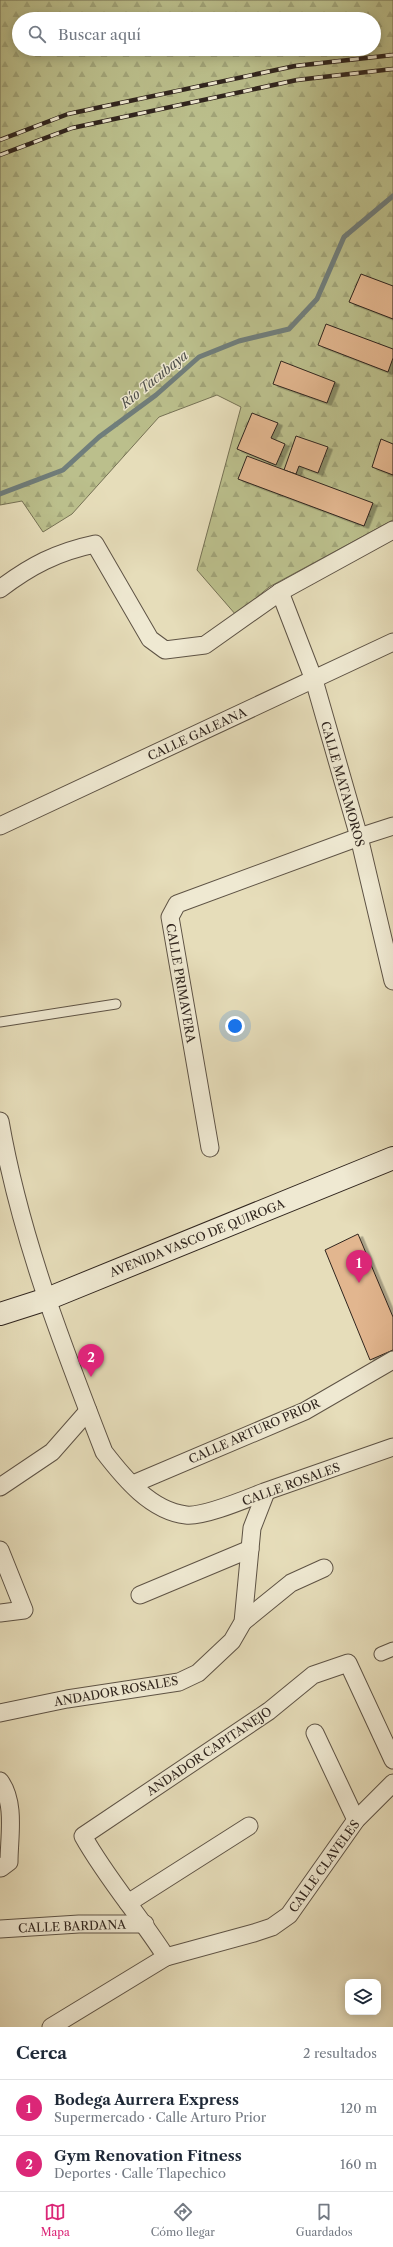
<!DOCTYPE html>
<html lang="es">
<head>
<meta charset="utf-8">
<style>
	:root { --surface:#fff; --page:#f6f6f7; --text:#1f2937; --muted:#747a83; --line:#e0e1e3; --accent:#db2777 }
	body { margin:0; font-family:"Libre Caslon Text",serif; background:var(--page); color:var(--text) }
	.controls { position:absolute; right:12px; bottom:12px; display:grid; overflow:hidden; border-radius:8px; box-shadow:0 2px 10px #0003 }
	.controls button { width:36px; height:36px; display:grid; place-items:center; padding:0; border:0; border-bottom:1px solid var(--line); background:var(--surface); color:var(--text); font:20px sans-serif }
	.you { position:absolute; left:235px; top:1026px; width:14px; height:14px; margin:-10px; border:3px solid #fff; border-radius:50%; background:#1a73e8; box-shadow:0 0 0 6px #1a73e833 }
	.badge { display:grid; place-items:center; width:26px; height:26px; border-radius:50%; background:var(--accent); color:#fff; font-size:13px; font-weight:700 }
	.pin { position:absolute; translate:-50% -33px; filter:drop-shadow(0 1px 2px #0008) }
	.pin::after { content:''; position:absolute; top:21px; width:14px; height:12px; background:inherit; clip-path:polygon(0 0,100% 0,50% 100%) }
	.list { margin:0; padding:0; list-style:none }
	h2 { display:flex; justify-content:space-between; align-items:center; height:52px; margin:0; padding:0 16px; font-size:17px }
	h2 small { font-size:13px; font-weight:400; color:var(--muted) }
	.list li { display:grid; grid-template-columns:26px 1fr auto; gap:12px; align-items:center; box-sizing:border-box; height:56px; padding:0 16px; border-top:1px solid var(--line) }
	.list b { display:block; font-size:15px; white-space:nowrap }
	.list p { margin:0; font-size:13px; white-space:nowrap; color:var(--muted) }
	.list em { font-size:13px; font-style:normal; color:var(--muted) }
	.icon { flex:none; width:22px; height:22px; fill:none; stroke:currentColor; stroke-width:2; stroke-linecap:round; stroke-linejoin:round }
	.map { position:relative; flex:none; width:393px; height:2027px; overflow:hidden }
	.search { position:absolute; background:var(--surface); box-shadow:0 2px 10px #0003; left:12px; right:12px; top:12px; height:44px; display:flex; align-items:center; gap:10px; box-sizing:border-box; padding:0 14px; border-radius:22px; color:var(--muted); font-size:15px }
	.sheet { height:164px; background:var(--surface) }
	nav { display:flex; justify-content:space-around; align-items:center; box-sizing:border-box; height:56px; border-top:1px solid var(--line); background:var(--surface); font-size:11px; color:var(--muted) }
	nav a { display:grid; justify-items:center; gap:2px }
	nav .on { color:var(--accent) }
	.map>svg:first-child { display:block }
	.forest { fill:url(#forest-firs); stroke:#767255; fill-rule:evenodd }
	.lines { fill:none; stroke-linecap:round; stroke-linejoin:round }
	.stream { stroke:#707e7c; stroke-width:5 }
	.building { fill:#e2b68f; stroke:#30251e; filter:url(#shadow) }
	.service-casing { stroke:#5e5345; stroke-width:11 }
	.pedestrian-casing { stroke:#5e5345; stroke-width:15 }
	.minor-casing { stroke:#5e5345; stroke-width:19 }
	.secondary-casing { stroke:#30251e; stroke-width:24 }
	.service { stroke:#efe9d2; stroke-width:9 }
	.pedestrian { stroke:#efe9d2; stroke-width:13 }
	.minor { stroke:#efe9d2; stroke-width:17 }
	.secondary { stroke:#efe9d2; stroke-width:22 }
	.rail-casing { stroke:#30251e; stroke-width:4.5 }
	.rail { stroke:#efe9d2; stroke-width:3; stroke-dasharray:9; stroke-linecap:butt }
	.labels { text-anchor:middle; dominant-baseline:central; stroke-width:3; stroke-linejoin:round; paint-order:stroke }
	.street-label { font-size:12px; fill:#30251e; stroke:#efe9d2 }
	.water-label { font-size:13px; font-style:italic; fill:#50514d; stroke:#efe9d2 }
</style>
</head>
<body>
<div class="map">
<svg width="393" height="2027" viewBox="0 0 393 2027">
	<defs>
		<pattern id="forest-firs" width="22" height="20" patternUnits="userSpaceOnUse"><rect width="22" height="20" fill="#bbbf8c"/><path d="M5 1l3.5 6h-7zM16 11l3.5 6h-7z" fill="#a1a478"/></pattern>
		<filter id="shadow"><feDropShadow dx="4.5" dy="2.5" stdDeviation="0" flood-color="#0004"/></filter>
	</defs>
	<rect width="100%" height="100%" fill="#e6ddba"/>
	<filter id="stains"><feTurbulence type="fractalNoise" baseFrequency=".005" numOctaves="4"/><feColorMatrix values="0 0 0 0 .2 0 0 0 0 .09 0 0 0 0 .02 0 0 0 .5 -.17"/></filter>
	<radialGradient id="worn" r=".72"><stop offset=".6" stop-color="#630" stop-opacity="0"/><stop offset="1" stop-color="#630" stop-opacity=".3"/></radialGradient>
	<!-- forest -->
	<path class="forest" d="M0,0H393V520L269,587L236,615L197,570L241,407L217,395L159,417L72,514L43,532L22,501L0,505ZM19,19H374V49H19Z"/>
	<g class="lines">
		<!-- stream -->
		<path class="stream" d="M0,494L63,470L99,437L156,395L199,357L239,341L289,329L317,299L344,237L393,196"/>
	</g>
	<!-- building -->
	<g class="building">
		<path d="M361,274L393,286V319L349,302Z"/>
		<path d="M326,324L393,349V358L388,372L318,345Z"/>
		<path d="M281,361L335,382L327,403L273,384Z"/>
		<path d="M252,413L278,423L271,438L285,444L276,465L237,449Z"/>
		<path d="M296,436L328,447L318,473L299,466L296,474L284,470Z"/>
		<path d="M381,439L393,444V475L372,467Z"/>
		<path d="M247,456L373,503L364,526L238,479Z"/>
		<path d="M358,1234L393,1317V1350L370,1360L325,1250Z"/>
	</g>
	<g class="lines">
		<!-- service casing -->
		<g class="service-casing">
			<path id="service" d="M0,1022L116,1004"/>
		</g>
		<!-- pedestrian casing -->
		<g class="pedestrian-casing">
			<path id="pedestrian" d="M381,1654L393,1649"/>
		</g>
		<!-- minor casing -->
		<g class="minor-casing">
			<g id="minor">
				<path d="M0,589C30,566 57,552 95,544L150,639L165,650L205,645L280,592L393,530"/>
				<path d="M280,592L314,680L359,837L393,981"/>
				<path d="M0,826L393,642"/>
				<path d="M0,1121C20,1236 62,1344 104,1452C124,1478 151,1511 186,1515C204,1517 246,1499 264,1492C307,1477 350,1462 393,1447"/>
				<path d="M210,1148L170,917L177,904L359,837L393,826"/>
				<path d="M133,1484L305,1411L393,1360"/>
				<path d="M0,1487L52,1452L88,1411"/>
				<path d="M0,1550L24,1610L0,1613"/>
				<path d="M140,1595L250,1549"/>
				<path d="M243,1622L291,1583L324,1568"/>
				<path d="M0,1713L67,1699L179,1682L198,1673L232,1641L243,1622L252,1528L266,1492"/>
				<path d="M315,1733L356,1820"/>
				<path d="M0,1781C16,1803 9,1837 9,1862L1,1868"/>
				<path d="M128,1903L249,1826"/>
				<path d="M0,1929L79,1924H145"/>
				<path d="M166,1957C140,1916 107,1879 83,1836L269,1711L313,1675L348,1663L393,1760"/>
				<path d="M51,2027L166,1957L254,1933L272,1927L289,1915L356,1820L393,1783"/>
			</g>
		</g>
		<!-- secondary casing -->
		<g class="secondary-casing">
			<path id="secondary" d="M0,1314L47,1299L393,1158"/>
		</g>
		<!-- service -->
		<use href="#service" class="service"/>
		<!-- pedestrian -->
		<use href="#pedestrian" class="pedestrian"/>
		<!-- minor -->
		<use href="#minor" class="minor"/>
		<!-- secondary -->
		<use href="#secondary" class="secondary"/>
		<!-- rail casing -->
		<g class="rail-casing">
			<g id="rail">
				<path d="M0,140L68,114L295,66L393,55"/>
				<path d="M0,155L72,128L297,80L393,69"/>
			</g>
		</g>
		<!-- rail -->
		<use href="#rail" class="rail"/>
	</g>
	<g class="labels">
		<!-- street labels -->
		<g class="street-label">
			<text transform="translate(197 734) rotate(-25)">CALLE GALEANA</text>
			<text transform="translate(343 784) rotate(74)">CALLE MATAMOROS</text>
			<text transform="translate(181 983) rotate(80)">CALLE PRIMAVERA</text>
			<text transform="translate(197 1238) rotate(-22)">AVENIDA VASCO DE QUIROGA</text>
			<text transform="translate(254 1431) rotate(-24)">CALLE ARTURO PRIOR</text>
			<text transform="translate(291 1484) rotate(-20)">CALLE ROSALES</text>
			<text transform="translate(116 1691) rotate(-10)">ANDADOR ROSALES</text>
			<text transform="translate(209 1751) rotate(-34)">ANDADOR CAPITANEJO</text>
			<text transform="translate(324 1866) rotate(-54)">CALLE CLAVELES</text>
			<text transform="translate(72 1926) rotate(-2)">CALLE BARDANA</text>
		</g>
		<!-- water labels -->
		<g class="water-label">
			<text transform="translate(154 379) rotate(-39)">Río Tacubaya</text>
		</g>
	</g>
	<rect width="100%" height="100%" filter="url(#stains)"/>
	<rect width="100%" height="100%" fill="url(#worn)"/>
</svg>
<div class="controls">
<button><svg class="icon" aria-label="layers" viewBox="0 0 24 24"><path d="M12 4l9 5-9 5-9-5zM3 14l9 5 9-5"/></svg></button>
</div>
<div class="you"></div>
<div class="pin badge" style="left:359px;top:1283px">1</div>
<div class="pin badge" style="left:91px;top:1377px">2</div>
<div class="search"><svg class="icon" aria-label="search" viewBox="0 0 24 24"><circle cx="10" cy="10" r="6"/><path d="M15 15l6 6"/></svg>Buscar aquí</div>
</div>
<section class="sheet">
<h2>Cerca<small>2 resultados</small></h2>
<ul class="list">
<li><span class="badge">1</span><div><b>Bodega Aurrera Express</b><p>Supermercado · Calle Arturo Prior</p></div><em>120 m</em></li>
<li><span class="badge">2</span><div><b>Gym Renovation Fitness</b><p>Deportes · Calle Tlapechico</p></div><em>160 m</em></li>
</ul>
</section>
<nav>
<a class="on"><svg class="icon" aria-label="map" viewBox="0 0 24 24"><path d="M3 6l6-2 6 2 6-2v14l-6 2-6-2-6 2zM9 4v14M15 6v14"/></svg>Mapa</a>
<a><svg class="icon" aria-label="directions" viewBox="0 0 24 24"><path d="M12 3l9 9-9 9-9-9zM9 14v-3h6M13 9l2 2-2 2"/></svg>Cómo llegar</a>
<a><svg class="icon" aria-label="saved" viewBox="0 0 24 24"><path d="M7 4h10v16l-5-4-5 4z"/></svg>Guardados</a>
</nav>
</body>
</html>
